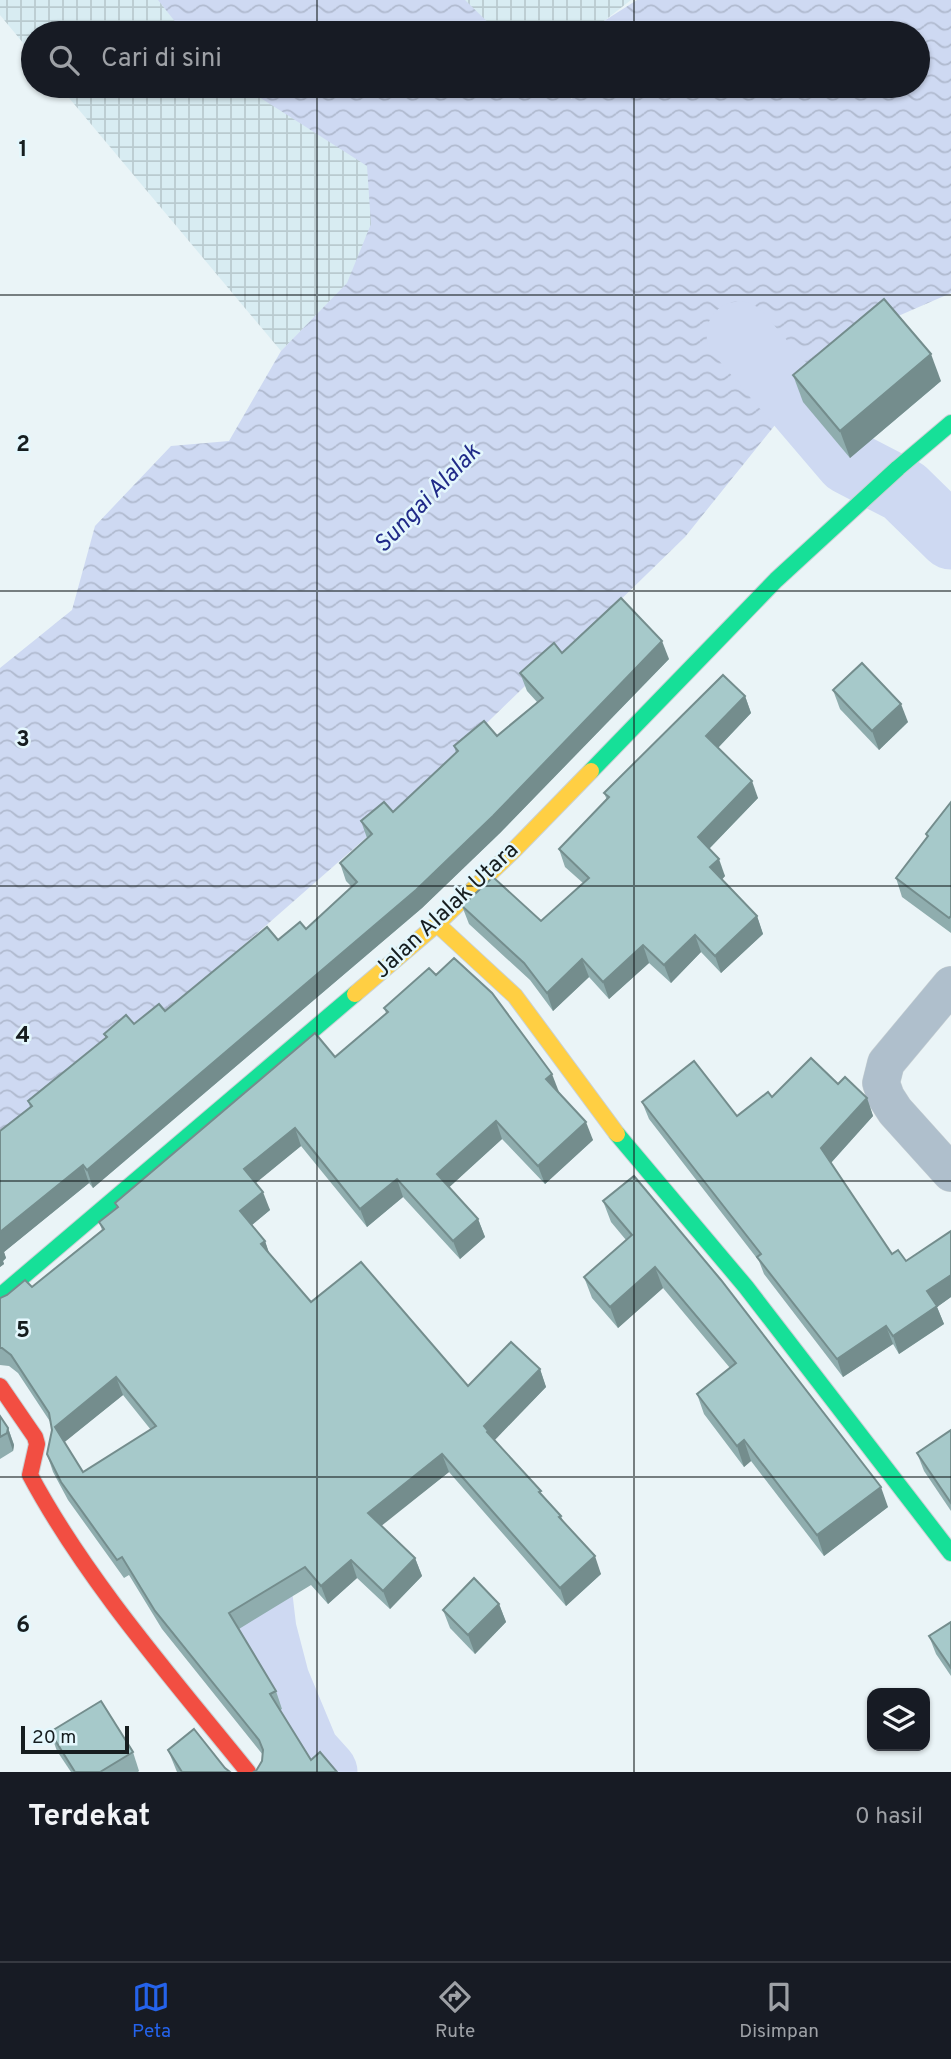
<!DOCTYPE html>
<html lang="id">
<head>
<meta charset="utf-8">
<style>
	:root { --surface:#171b24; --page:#242831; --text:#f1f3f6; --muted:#9ea1a6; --line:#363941; --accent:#2563eb }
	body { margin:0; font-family:Overpass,sans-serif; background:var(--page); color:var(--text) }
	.controls { position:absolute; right:21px; bottom:21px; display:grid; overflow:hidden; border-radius:14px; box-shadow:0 2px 5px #0004 }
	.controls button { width:63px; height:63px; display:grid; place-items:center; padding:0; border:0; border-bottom:2px solid var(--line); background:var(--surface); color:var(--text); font:35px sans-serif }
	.scale { position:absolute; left:21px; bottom:18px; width:108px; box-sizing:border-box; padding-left:7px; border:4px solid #161d1f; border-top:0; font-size:19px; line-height:24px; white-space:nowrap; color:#161d1f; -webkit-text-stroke:5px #e4f7fd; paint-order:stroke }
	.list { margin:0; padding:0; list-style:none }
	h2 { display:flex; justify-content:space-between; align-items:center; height:91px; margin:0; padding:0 28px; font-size:30px }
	h2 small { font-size:23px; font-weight:400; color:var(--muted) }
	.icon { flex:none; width:38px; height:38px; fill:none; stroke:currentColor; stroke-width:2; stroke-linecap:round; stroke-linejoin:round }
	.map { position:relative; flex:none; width:951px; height:1772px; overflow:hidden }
	.search { position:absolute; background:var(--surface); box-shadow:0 2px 5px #0004; left:21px; right:21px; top:21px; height:77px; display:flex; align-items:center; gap:18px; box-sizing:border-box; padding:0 24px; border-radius:38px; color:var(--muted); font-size:26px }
	.sheet { height:189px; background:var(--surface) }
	nav { display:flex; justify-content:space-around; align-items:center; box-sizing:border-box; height:98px; border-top:2px solid var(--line); background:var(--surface); font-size:19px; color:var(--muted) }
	nav a { display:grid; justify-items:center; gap:4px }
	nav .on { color:var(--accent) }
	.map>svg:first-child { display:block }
	.industrial { fill:url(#industrial-grid) }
	.water { fill:url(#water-waves) }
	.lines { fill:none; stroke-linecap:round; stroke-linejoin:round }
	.river { stroke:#ced9f2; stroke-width:65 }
	.street-casing { stroke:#c9d1d4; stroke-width:38 }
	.fast-casing { stroke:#c9d1d4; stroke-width:18 }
	.slow-casing { stroke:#c9d1d4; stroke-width:18 }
	.jam-casing { stroke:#c9d1d4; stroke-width:18 }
	.street { stroke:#afbfcc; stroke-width:37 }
	.fast { stroke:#16e098; stroke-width:16 }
	.slow { stroke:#ffcf43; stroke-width:16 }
	.jam { stroke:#f24e42; stroke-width:16 }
	.wall { fill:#8fadae; fill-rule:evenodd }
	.shaded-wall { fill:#748d8d }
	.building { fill:#a6c9ca; stroke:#748d8d; stroke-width:2; fill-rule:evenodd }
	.grid { fill:none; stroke:#161d1f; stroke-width:2; stroke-opacity:0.55 }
	.labels { text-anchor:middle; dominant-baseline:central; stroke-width:5; stroke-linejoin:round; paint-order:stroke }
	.street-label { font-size:23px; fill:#161d1f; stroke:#e4f7fd }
	.water-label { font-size:24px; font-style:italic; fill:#202a88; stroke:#e4f7fd }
	.grid-label { font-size:23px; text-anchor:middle; font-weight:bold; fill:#161d1f; stroke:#e4f7fd; stroke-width:5; stroke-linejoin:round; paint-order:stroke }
</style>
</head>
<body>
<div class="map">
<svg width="951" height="1772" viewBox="0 0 951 1772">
	<defs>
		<pattern id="industrial-grid" width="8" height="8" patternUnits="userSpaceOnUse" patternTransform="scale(1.75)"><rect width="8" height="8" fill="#d8ecf2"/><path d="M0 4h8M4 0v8" fill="none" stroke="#b9cacf"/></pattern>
		<pattern id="water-waves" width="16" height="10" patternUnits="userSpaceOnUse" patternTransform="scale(1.75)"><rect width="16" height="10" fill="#ced9f2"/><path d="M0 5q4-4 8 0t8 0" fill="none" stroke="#b0bacf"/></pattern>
	</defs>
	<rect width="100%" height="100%" fill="#eaf4f7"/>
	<!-- industrial -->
	<g class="industrial">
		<path d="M0,0H631L604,21L599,33H33V55L0,15Z"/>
		<path d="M59,86H540L281,351Z"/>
	</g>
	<!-- water -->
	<g class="water">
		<path d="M158,0H465L499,33H184Z"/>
		<path d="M637,0H951V293L889,320L779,420L685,537L570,649L525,686L392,815L165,1014L0,1144V668L72,610L95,526L171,446L229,441L281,351L347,283L371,224L367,166L242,86H554L572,99L578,86H918V33H599L604,21Z"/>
	</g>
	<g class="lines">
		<!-- river -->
		<g class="river">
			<path d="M739,334L848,462L904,491L951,537"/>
			<path d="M232,1538L226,1553L259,1588L264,1630L277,1680L307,1752L325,1772"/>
		</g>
		<!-- street casing -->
		<g class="street-casing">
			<path id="street" d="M951,985L886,1063L881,1083L886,1097L895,1111L951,1173"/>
		</g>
		<!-- fast casing -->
		<g class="fast-casing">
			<g id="fast">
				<path d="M591,771L776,580L898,468L951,423"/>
				<path d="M617,1134L746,1287L951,1553"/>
				<path d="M0,1296L355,994"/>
			</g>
		</g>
		<!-- slow casing -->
		<g class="slow-casing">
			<g id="slow">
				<path d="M437,924L515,996L617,1134"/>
				<path d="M355,994L437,924L515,849L591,771"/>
			</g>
		</g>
		<!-- jam casing -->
		<g class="jam-casing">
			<path id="jam" d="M0,1386L35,1437L37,1444L30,1475C86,1580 173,1679 248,1772"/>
		</g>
		<!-- street -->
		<use href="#street" class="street"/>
		<!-- fast -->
		<use href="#fast" class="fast"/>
		<!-- slow -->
		<use href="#slow" class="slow"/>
		<!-- jam -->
		<use href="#jam" class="jam"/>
	</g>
	<!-- wall -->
	<g class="wall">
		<path d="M793,375L941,381L850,458L803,402Z"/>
		<path d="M562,653L669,659L500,833L422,908L93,1188L89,1183L4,1252L6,1258L3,1261L4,1264L0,1267L30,1107L28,1101L106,1038L104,1034L134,1024L165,1011L278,940L306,929L352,887L346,881L340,863L367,838L361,821L393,812L456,753L454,746L497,736L537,702L527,691L520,673Z"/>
		<path d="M833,690L908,722L879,750L840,709Z"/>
		<path d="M745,696L751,713L718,748L758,798L709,849L725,876L722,879L757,916L763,934L721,973L701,952L671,983L649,963L609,999L589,977L553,1011L530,980L469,924L462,906L541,921L583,883L565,867L559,849L607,800L604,793Z"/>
		<path d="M951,802V933L902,897L896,878L927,837L926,834Z"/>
		<path d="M436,975L559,1092L593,1140L545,1184L502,1139L449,1187L478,1219L485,1237L460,1259L403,1197L367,1227L301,1146L255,1183L270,1210L252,1225L265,1241L269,1253L311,1302L468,1386L540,1369L546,1387L494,1440L561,1516L563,1521L601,1574L566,1606L449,1472L381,1525L415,1558L422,1576L390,1609L357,1578L328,1604L311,1585L239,1629L276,1691L282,1709L280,1710L311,1760L337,1772L256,1771L262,1761L263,1755L162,1629L129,1575L124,1578L68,1500L53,1472L47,1454L52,1430L51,1423L18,1373L9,1366L0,1365V1298L32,1287L102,1230L99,1222L117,1208L115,1203L335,1057L386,1013L384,1008ZM123,1395L151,1430L83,1472L64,1442Z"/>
		<path d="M772,1097L867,1098L873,1116L831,1163L892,1254L906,1261L951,1231V1297L937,1307L944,1324L899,1354L893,1344L843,1377L764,1274L759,1261L649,1119L642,1102L737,1116Z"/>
		<path d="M603,1201L888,1507L824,1556L751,1461L744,1467L704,1414L697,1394L730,1368L663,1288L618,1328L592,1298L584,1277L626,1240L611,1222Z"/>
		<path d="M0,1416L8,1428L14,1445L13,1451L0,1459Z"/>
		<path d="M951,1430V1511L924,1471L917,1453Z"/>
		<path d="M499,1604L506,1622L475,1654L450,1628L443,1610Z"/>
		<path d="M951,1622V1676L936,1654L929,1636Z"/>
		<path d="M50,1732L133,1752L139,1771L138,1772H71L57,1751Z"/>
		<path d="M168,1750L225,1768L230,1772H177Z"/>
	</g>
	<!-- shaded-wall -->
	<g class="shaded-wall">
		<path d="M931,354L941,381L850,458L840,431Z"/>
		<path d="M662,641L669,659L500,833L422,908L93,1188L87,1170Z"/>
		<path d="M745,696L751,713L712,754L706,736Z"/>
		<path d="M901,704L908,722L879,750L872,731Z"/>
		<path d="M752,781L758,798L704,854L698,837Z"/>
		<path d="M719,859L725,876L717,885L710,867Z"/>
		<path d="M757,916L763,934L721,973L715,956Z"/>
		<path d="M695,935L701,952L671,983L664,965Z"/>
		<path d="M643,945L649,963L609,999L603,982Z"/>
		<path d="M582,959L589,977L553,1011L547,993Z"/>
		<path d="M552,1074L559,1092L546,1079Z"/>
		<path d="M867,1098L873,1116L828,1166L821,1148Z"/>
		<path d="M496,1121L502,1139L444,1192L437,1174Z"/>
		<path d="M586,1122L593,1140L545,1184L538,1166Z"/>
		<path d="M295,1128L301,1146L251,1187L244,1169Z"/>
		<path d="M83,1165L89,1183L4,1252L6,1258L3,1261L4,1264L0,1267V1232Z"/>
		<path d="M397,1179L403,1197L367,1227L360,1209Z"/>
		<path d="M263,1192L270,1210L247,1229L240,1211Z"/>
		<path d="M478,1219L485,1237L460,1259L453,1241Z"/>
		<path d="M265,1241L271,1259L261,1244Z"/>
		<path d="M655,1267L663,1288L618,1328L610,1307Z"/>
		<path d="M951,1275V1297L937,1307L944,1324L899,1354L893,1336L927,1291Z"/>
		<path d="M886,1326L893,1344L843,1377L837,1359Z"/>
		<path d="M540,1369L546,1387L493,1442L484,1426Z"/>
		<path d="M116,1377L123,1395L61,1445L55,1427Z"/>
		<path d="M8,1428L14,1445L13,1451L7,1433Z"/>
		<path d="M744,1440L751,1461L744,1467L737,1446Z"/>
		<path d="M442,1454L449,1472L375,1531L368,1513Z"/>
		<path d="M881,1487L888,1507L824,1556L817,1535Z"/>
		<path d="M595,1556L601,1574L566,1606L560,1588Z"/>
		<path d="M415,1558L422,1576L390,1609L383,1591Z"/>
		<path d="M351,1560L357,1578L328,1604L321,1586Z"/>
		<path d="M499,1604L506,1622L475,1654L468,1635Z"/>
	</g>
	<!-- building -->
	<g class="building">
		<path d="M884,299L931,354L840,431L793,375Z"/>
		<path d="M621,598L662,641L493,816L416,890L87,1170L83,1165L0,1232V1131L32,1106L28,1101L107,1037L104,1034L126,1015L134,1024L159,1004L165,1011L267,927L278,940L300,922L306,929L357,882L340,863L372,834L361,821L384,802L393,812L458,751L454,746L484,721L497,736L543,698L520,673L554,643L562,653Z"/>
		<path d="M862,663L901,704L872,731L833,690Z"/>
		<path d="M723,675L745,696L706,736L752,781L698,837L719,859L710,867L757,916L715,956L695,935L664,965L643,945L603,982L582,959L547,993L524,963L462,906L493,877L541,921L589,878L559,849L609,797L604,793Z"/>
		<path d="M951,802V916L949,918L896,878L928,836L926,834Z"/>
		<path d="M454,958L492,993L552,1074L546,1079L586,1122L538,1166L496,1121L437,1174L478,1219L453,1241L397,1179L360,1209L295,1128L244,1169L263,1192L240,1211L265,1241L261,1244L311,1302L361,1262L468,1386L511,1342L540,1369L484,1426L488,1431L487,1432L541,1491L539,1492L561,1516L559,1517L595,1556L560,1588L442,1454L368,1513L415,1558L383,1591L351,1560L321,1586L305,1567L229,1613L276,1691L270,1694L311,1760L320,1752L337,1772H253L256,1771L262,1761L263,1750L259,1740L155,1611L122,1557L117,1560L61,1482L47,1454L52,1430L49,1413L11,1355L2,1348H0V1298L7,1295L25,1280L32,1287L104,1229L99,1222L118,1207L115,1203L315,1033L335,1057L388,1012L384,1008L429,968L436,975ZM116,1377L156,1426L83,1472L55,1427Z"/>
		<path d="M811,1058L838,1084L845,1077L867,1098L821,1148L892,1254L898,1250L906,1261L951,1231V1275L927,1291L937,1306L893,1336L886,1326L837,1359L757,1257L761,1254L642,1102L694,1061L737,1116L768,1092L772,1097Z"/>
		<path d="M634,1176L721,1280L881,1487L817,1535L744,1440L737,1446L697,1394L736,1363L655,1267L610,1307L584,1277L632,1235L603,1201Z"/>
		<path d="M0,1416L8,1428L7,1433L0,1437Z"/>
		<path d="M951,1430V1503L917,1453Z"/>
		<path d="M474,1578L499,1604L468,1635L443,1610Z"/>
		<path d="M951,1622V1668L929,1636Z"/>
		<path d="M101,1701L133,1752L100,1772H75L50,1732Z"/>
		<path d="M194,1729L225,1768L230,1772H182L168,1750Z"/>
	</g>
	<!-- grid -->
	<path class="grid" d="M317,0V33M634,0V33M317,86V1772M634,86V1772M0,295H951M0,591H951M0,886H951M0,1181H951M0,1477H951"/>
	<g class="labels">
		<!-- street labels -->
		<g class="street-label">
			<text transform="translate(447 911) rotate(-43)">Jalan Alalak Utara</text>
		</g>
		<!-- water labels -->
		<g class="water-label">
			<text transform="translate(428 499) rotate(-46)">Sungai Alalak</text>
		</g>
	</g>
	<g class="grid-label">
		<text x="23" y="156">1</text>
		<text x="23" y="451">2</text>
		<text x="23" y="746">3</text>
		<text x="23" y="1042">4</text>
		<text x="23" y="1337">5</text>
		<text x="23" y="1632">6</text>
	</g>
</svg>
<div class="controls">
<button><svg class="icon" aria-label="layers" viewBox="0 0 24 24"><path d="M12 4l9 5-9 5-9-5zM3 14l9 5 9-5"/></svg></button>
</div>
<div class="scale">20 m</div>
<div class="search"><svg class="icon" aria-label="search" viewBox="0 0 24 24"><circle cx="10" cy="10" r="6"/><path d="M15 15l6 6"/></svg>Cari di sini</div>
</div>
<section class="sheet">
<h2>Terdekat<small>0 hasil</small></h2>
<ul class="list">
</ul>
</section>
<nav>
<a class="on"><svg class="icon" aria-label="map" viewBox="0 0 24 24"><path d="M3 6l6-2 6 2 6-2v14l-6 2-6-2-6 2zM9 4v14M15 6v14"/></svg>Peta</a>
<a><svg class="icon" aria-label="directions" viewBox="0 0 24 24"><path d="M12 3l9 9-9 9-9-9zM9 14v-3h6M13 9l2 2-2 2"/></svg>Rute</a>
<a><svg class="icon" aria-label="saved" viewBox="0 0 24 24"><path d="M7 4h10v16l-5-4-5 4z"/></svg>Disimpan</a>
</nav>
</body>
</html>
